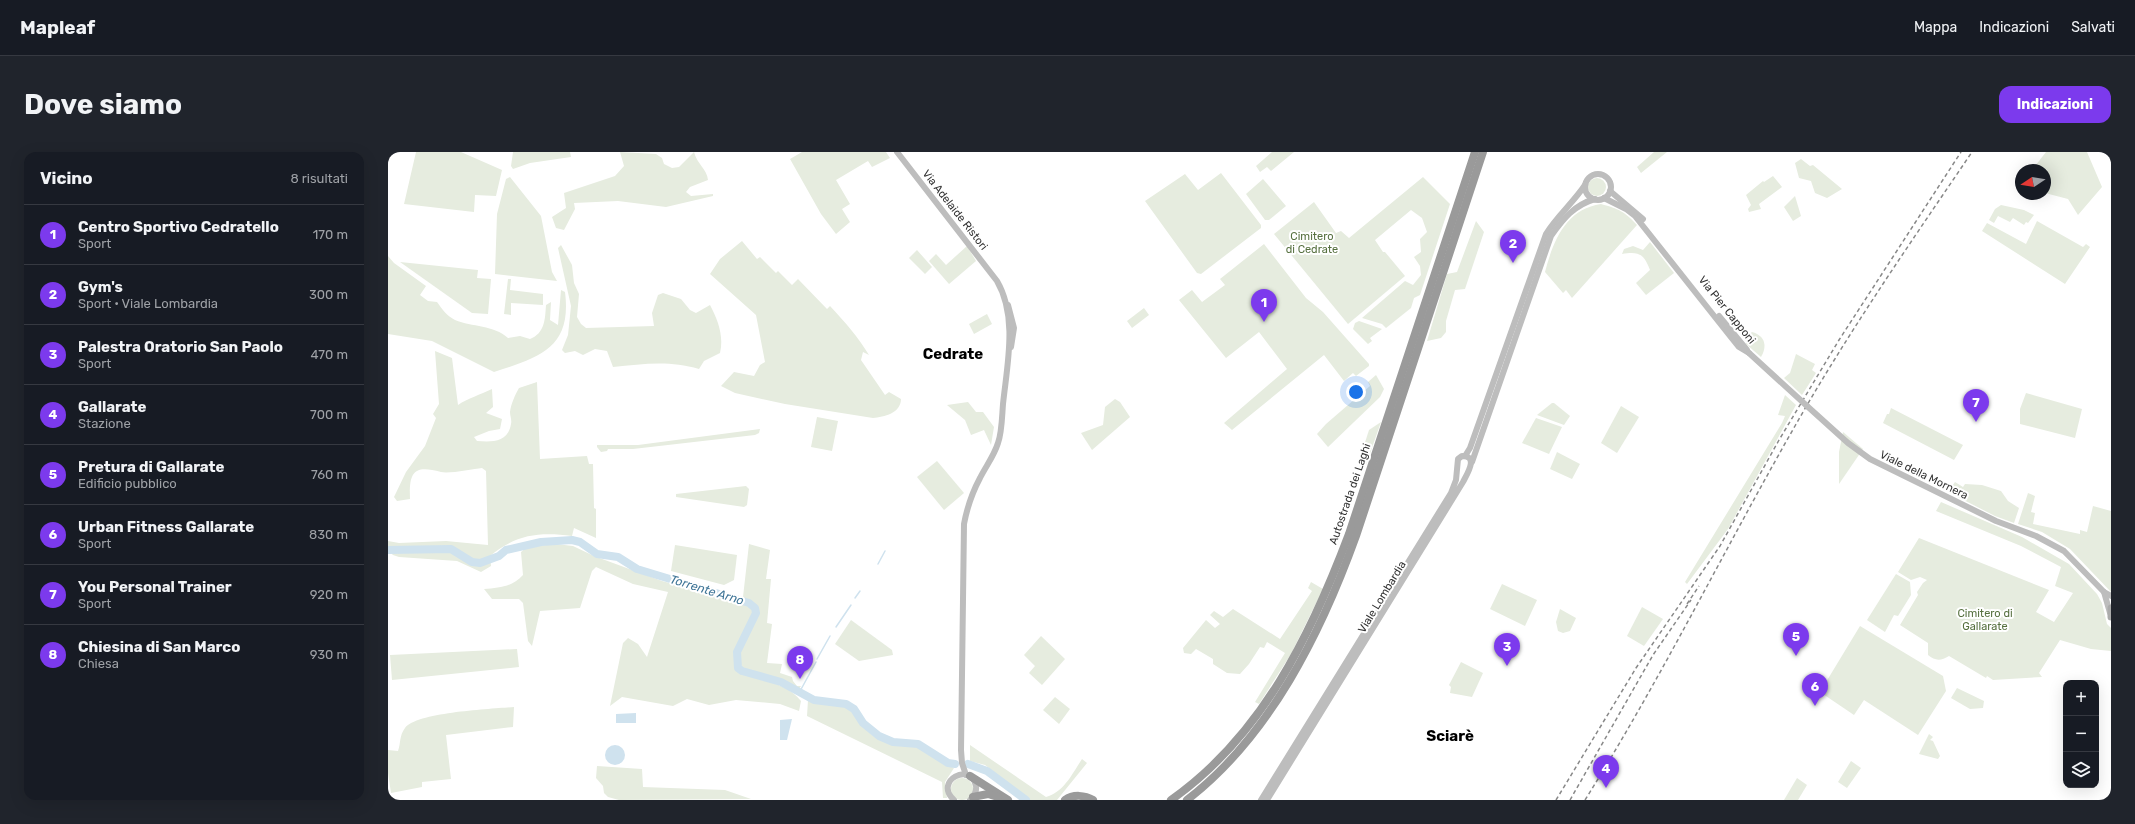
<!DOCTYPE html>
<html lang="it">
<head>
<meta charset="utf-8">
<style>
	:root { --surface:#171b24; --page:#20242c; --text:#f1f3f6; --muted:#9ea1a6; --line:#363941; --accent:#7c3aed }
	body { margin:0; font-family:Rubik,sans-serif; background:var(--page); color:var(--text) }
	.controls { position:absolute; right:12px; bottom:12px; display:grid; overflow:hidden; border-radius:8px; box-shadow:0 4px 16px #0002 }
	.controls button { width:36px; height:36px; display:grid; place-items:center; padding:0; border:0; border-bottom:1px solid var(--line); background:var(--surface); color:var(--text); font:20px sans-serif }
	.compass { position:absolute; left:1627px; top:12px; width:36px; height:36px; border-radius:50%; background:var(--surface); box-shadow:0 4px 16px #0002; rotate:258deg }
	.you { position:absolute; left:968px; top:240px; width:14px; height:14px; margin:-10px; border:3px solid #fff; border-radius:50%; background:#1a73e8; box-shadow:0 0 0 6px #1a73e833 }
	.badge { display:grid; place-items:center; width:26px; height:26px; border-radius:50%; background:var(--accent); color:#fff; font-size:13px; font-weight:700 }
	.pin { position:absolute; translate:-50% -33px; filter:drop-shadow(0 1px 2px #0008) }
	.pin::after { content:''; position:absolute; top:21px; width:14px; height:12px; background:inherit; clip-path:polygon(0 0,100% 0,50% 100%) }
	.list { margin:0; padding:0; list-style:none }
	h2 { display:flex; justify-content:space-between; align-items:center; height:52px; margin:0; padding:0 16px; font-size:17px }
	h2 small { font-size:13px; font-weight:400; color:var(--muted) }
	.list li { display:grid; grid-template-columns:26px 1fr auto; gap:12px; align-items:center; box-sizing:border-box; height:60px; padding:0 16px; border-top:1px solid var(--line) }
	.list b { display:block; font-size:15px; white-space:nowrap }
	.list p { margin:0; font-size:13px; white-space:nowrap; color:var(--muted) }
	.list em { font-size:13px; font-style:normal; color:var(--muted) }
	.icon { flex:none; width:22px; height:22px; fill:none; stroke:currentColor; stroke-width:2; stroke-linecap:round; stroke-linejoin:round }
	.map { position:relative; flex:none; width:1723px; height:648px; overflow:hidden; border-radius:12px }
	header { display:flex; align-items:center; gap:24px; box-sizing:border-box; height:56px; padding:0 20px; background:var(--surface); border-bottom:1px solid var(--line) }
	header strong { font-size:19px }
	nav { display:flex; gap:22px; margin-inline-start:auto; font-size:14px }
	.intro { display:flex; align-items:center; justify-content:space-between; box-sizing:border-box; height:96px; padding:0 24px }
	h1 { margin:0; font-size:28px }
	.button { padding:10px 18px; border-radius:12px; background:var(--accent); color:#fff; font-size:14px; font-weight:700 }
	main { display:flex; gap:24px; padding:0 24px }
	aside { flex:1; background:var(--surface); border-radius:12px; box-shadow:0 4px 16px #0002 }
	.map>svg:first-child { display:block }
	.green { fill:#e6ecdf }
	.water { fill:#cfe2ee }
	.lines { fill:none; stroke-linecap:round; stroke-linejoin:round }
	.stream { stroke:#cfe2ee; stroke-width:1.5 }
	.river { stroke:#cfe2ee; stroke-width:8 }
	.secondary { stroke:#bdbdbd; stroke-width:6 }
	.primary { stroke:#ababab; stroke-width:7 }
	.motorway { stroke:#9a9a9a; stroke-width:8 }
	.rail { stroke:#888; stroke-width:1.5; stroke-dasharray:4 3; stroke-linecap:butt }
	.secondary-bridge { stroke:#bdbdbd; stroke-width:6 }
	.labels { text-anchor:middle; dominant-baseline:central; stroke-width:4; stroke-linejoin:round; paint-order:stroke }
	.street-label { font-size:11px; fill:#333; stroke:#fff }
	.park-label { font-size:11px; fill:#56703f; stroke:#fff }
	.water-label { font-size:12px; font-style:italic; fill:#3f7597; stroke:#fff }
	.district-label { font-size:15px; font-weight:bold; fill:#000; stroke:#fff }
</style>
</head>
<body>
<header>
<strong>Mapleaf</strong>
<nav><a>Mappa</a><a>Indicazioni</a><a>Salvati</a></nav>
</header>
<div class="intro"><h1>Dove siamo</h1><a class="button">Indicazioni</a></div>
<main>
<aside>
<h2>Vicino<small>8 risultati</small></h2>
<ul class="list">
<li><span class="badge">1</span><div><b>Centro Sportivo Cedratello</b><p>Sport</p></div><em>170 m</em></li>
<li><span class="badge">2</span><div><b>Gym's</b><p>Sport · Viale Lombardia</p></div><em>300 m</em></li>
<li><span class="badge">3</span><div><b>Palestra Oratorio San Paolo</b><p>Sport</p></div><em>470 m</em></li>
<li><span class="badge">4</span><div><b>Gallarate</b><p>Stazione</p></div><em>700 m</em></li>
<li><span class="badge">5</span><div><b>Pretura di Gallarate</b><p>Edificio pubblico</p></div><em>760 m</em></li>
<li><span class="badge">6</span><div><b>Urban Fitness Gallarate</b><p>Sport</p></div><em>830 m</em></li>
<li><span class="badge">7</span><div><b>You Personal Trainer</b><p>Sport</p></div><em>920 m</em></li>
<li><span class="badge">8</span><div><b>Chiesina di San Marco</b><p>Chiesa</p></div><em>930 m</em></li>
</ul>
</aside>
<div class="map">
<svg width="1723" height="648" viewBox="0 0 1723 648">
	<rect width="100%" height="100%" fill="#fff"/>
	<!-- green -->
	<g class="green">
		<path d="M28,0H73L114,18L108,44L87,43L86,60L16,52Z"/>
		<path d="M125,0H182L183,5L142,11L125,17L123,14Z"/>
		<path d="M232,0L268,2L274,6L276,12L284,16L291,15L306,0C309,12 319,17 320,28L302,35L298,40L303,44L325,42V44L278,55L230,49L186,51L187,57L176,78L168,76L164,65L178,56L176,41L227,24L236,14Z"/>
		<path d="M414,0H498L502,6L484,15L480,9L448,28L462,52L454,57L462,70L448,82L433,62L402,7Z"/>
		<path d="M884,0H906L883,19L879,15L872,20L868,14Z"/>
		<path d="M1266,0H1279L1253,21L1249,15Z"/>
		<path d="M1658,0H1699L1714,35L1690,63L1680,47L1657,41V18H1644Z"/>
		<path d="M1413,7L1422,14L1425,13L1454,37L1439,46L1427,41L1423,29L1411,26L1407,11Z"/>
		<path d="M833,21L873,73V76L813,122L809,121L757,49L797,22L810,38Z"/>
		<path d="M1385,24L1394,35L1371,52L1373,57L1361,60L1360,57L1363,53L1358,43L1375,29L1376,30Z"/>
		<path d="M122,25L153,64L164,120L169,129L107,122L109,62L118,27Z"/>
		<path d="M1035,25L1062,52L1032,143L1026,146L1023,156L998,176L994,172L974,166L1017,129L1025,133L1033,123L1032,114L1026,105L1033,100L1032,87L1039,80L1034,66L1023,58L987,88L995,100H997L1017,124L960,172L886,82L926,50L948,81L953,79L961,86Z"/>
		<circle cx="1209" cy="35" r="9"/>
		<path d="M875,27L898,54L881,68H877L858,42Z"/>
		<path d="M1407,44L1413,64L1405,69L1396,55Z"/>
		<path d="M1213,52C1231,57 1236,59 1249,73L1184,146L1178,138L1175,141L1157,120C1165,89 1178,57 1213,52Z"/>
		<path d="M1613,53L1636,58L1646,63L1640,71L1638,70L1636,73L1625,66L1622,70L1610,64L1606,71L1601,68L1607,57Z"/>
		<path d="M1088,69L1096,80L1077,137L1067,138L1058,169V180L1053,186L1039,189L1059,122L1069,120Z"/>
		<path d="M1649,69L1695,95L1698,92L1702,95L1677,132L1594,79L1599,71L1638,92Z"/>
		<path d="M354,89L369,107L372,105L388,121L390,119L404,133L410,127L439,157L442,154C457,170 470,185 481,203L475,200L473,208L497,243L501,240L513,247C513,261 496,265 485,266L397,252L347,241L333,234L346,220L366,224L372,213L377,210L368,163L322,122L332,107Z"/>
		<path d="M1262,90L1286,121L1258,143L1248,131L1262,118C1256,102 1251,99 1234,102L1236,97L1245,94L1255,98Z"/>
		<path d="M876,92L918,146L935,160L981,212V214L968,224L965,221L956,229L936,203L844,278L836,271L899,217L871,180L838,206L791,148L804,138L814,150L837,133L832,127Z"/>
		<path d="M173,93L184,113L186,131L191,142L189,165L193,172L198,176L266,174L264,161L270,143L275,141L293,147L302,158L308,161L322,153C330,168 336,184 332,201L316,209L311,217C281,208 255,212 225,215L219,199L207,197L195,203L187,199L177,201L174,198L180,183L183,154L170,96Z"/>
		<path d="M579,94L588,109L561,132L541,109L548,102L558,113Z"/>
		<path d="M529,98L544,115L537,122L521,106Z"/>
		<path d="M0,104L6,111L38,134L32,143L40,149L49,150C54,157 59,164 67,168C84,175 106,173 120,186L132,184L142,187C157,181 157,167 158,153L163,150L162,168L170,173L173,138L177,140C184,195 153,205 106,220L44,189L0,182Z"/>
		<path d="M12,110L90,118L89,126L103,127L100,162L84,161Z"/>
		<path d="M120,127H123L122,138L155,142V153L123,151V163L116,162Z"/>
		<path d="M756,156L761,163L744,176L739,169Z"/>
		<path d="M599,162L604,172L586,182L581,172Z"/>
		<path d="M971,169L994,177L982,186L984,189L980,192L965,177L967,171Z"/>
		<path d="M1364,180C1378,184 1379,195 1373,205L1358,192L1359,184Z"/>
		<path d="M47,199L64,206L70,253C80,246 92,243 104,237L105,255L98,261L114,267L112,277L101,279L86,285L89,289C103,290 120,291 123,272C124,268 122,264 122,260C123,252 127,243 131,236L149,230L152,307L199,304L201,312H205L206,356L208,357V386L186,376L184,384C152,380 128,382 102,404L103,414L93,420L69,409L11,405L5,403L0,398V389L11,391L58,389L100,393L98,319L94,316C85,317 61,322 53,320C25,312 21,321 22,347L9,349L6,345L18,320L37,294L48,266L45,262L51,252Z"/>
		<path d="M1408,202L1427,212L1424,218L1428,221L1414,243L1396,226L1402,221Z"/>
		<path d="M988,223L996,237L992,245L940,295L929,282L938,272L982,234L980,230Z"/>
		<path d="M1638,241L1694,257L1687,286L1632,272V257Z"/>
		<path d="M1397,243L1408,253L1340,377L1299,432L1297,430L1394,271L1397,264L1390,263Z"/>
		<path d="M727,247L732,250L742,265L704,298L693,281L715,273L717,255Z"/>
		<path d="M580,250L588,260H595L606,275L603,293L596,278L583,283L577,268L559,253Z"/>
		<path d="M1164,251H1166L1182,264L1176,273L1149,263Z"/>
		<path d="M1233,254L1251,265L1229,301L1213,291Z"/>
		<path d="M1503,256L1575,293L1566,308L1495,271L1499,262H1501Z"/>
		<path d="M429,265L450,269L444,299L423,295Z"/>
		<path d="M1148,266L1174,275L1161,302L1134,291Z"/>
		<path d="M993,270L978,313L972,306L981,278Z"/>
		<path d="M372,277L371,281L367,283L245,297H220L219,299L213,300L209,295V293H250Z"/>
		<path d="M1455,280L1475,297L1451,332V300Z"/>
		<path d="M1169,300L1192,312L1184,327L1162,317Z"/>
		<path d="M549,309L576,341L556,358L529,325Z"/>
		<path d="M1567,330L1575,335L1577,332L1594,333L1613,339L1620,349L1631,356L1626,371L1607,364L1560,340Z"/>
		<path d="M358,334L361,337L359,353L356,355L288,345V342Z"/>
		<path d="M1640,341L1647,344L1643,360L1647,361L1645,372L1692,382V378L1699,380L1705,354L1723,359V440L1682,397L1654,380L1630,372Z"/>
		<path d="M1553,350L1634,385L1681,412L1709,442L1714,451L1719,472L1723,476V499L1703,497L1672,488L1651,521L1654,525L1605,528L1599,524L1598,526L1561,504C1553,509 1547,509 1540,503V491L1512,473L1530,443L1529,440L1535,431L1539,428L1532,425L1523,428L1510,420L1531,386L1661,438L1648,460L1666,470L1685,441L1667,434L1673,415L1633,394L1548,359Z"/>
		<path d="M168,392L185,394L206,404L274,429L354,451L363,455L365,460L347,500V514L350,519C370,529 398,529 413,549L411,559L392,552L348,548L321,553L299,547L285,554L234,545L222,554L235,491L240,486L250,492L259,505L280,440L245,432L208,415L204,419L192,456L152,459L144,494L140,489L135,451L131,447H104L96,437C111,436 124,435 135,423L133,400L139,395Z"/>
		<path d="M361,392L382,398L378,427H383L379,471L384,472L379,511L394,512L392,521L404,525L405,529L409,534H413L411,537C394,528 376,525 359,518C337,509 371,473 369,455L355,445Z"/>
		<path d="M287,393L349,403L346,428L336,433L283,419Z"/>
		<path d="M1508,422L1522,430L1523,443L1510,464L1506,463L1497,480L1479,468Z"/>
		<path d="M923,430L935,437L903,502L871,552L867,550L897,501L879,490L876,496L872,495L861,512L852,522L839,521L825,512V507L808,497L803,502L796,501L795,496L818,468L827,476L832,472L822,463L826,459L835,465L845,457L892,487L924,439L920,436Z"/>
		<path d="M1114,432L1149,448L1137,474L1102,457Z"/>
		<path d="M1254,455L1275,467L1256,494L1239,484Z"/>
		<path d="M1172,457L1188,466L1182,479L1175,481L1170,479L1168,470Z"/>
		<path d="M463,468L504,498L505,503L471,509L447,492Z"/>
		<path d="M1472,474L1555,524L1558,539L1530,583L1476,548L1466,563L1432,540Z"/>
		<path d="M653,484L677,507L654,533L641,521L647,514L636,503Z"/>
		<path d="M129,497L131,515L4,528L2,503Z"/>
		<path d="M1073,510L1095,521L1084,545L1062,541L1063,535L1061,533Z"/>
		<path d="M1569,536L1596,549L1595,556L1582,557L1563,546Z"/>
		<path d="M667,545L682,557L671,572L655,558Z"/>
		<path d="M420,548L456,553L464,557L483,582L488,585L507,592L529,594L544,605L566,616L557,630L559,646H555L554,630L419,564Z"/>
		<path d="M126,555L125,575L58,583L63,627L34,630V635L3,641L0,621V598L10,599C13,591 11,584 17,576C29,560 105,557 126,555Z"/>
		<path d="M1541,582L1545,585L1542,588L1545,589L1552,604L1550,607L1531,602Z"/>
		<path d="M582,593L658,645C676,640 684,622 694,607L699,611L669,648H642L597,613L582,609Z"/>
		<path d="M1463,609L1473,616L1459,636L1450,630Z"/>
		<path d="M209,614L254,617L255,635L337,638L363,647L231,648L220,645L216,641L215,634L208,626Z"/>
		<path d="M1409,626L1419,633L1410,648H1396Z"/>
		<circle cx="574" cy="637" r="11"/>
	</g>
	<!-- water -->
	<g class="water">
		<path d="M248,561V571H228V562Z"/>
		<path d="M404,567L399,588H392V568Z"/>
		<circle cx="227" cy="603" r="10"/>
	</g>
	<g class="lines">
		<!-- stream -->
		<g class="stream">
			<path d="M490,412L497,399"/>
			<path d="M467,446L472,439"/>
			<path d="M448,475L463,453"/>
			<path d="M429,507L442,484"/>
			<path d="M411,541L428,510"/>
		</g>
		<!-- river -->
		<g class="river">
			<path d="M0,398L63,397L84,410L92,411L111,404L118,398L153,390L184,388L192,390L209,402L230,405L249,417L361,451L367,456L368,461L349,500L350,516L354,519L393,530L426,548L458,552L466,557L475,571L491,584L505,590L530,592L560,611L567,612"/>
			<path d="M580,612L599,619L638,648"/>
		</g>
		<!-- secondary -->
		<g class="secondary">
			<path d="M509,0L609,129C630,165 619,213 615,252C614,264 614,280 610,291C606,304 598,314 592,326C584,341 579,356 576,372L573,598L574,611L578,623"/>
			<circle cx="1210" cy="35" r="13"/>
			<path d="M1222,39L1255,67"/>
			<path d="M1216,46L1238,57L1247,64L1342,184L1351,195L1361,201"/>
			<path d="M620,153L626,176L623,195"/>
			<path d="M1331,164L1359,198"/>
			<path d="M1419,254L1460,291L1482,307L1608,369L1648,384L1676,399L1716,440L1723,444"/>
			<path d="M1077,304L1082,296L1158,82C1169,64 1185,51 1197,33"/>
			<path d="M1084,310L1163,84C1175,67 1186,53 1207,47"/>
			<path d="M1716,440L1722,461"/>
			<path d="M566,648C545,629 583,609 588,634C589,640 586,644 582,648"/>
			<path d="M873,648L1063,341L1068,328L1070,307L1074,304C1091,304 1079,322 1075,330L879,648"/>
		</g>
		<!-- primary -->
		<path class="primary" d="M1723,456V465"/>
		<!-- motorway -->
		<g class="motorway">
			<path d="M582,624L620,648"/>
			<path d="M585,645L600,642L610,645"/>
			<path d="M677,648C685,642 697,643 705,648"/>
			<path d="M783,648C874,584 923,483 961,382L1087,0"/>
			<path d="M799,648C882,584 933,481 968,384L1095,0"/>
		</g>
		<!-- rail -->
		<g class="rail">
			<path d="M1299,452L1311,434"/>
			<path d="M1168,648L1248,516L1332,394L1391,288L1451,188L1573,0"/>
			<path d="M1182,648L1265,503L1303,448"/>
			<path d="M1197,648C1273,527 1336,398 1407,274C1461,179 1523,90 1584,0"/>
		</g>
		<!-- secondary-bridge -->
		<path class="secondary-bridge" d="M1361,201L1419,254"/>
	</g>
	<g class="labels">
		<!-- street labels -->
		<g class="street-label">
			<text transform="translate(567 58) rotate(52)">Via Adelaide Ristori</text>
			<text transform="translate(1339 158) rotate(51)">Via Pier Capponi</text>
			<text transform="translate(1536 323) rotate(26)">Viale della Mornera</text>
			<text transform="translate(962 342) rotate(-71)">Autostrada dei Laghi</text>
			<text transform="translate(994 445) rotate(-59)">Viale Lombardia</text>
		</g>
		<!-- park labels -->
		<g class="park-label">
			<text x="924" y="84">Cimitero<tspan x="924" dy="13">di Cedrate</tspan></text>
			<text x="1597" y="461">Cimitero di<tspan x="1597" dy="13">Gallarate</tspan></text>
		</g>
		<!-- water labels -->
		<g class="water-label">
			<text transform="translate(319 438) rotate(17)">Torrente Arno</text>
		</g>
		<!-- district labels -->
		<g class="district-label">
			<text x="565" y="202">Cedrate</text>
			<text x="1062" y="584">Sciarè</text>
		</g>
	</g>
</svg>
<div class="controls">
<button>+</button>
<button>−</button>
<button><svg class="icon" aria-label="layers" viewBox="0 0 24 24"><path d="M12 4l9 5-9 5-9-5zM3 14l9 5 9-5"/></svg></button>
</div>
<svg class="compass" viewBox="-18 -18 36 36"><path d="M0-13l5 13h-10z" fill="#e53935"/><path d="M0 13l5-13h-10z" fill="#9ea1a6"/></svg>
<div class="you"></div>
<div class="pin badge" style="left:876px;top:170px">1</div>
<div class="pin badge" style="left:1125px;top:111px">2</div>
<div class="pin badge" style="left:1119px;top:514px">3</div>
<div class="pin badge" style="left:1218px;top:636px">4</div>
<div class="pin badge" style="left:1408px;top:504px">5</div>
<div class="pin badge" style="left:1427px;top:554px">6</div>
<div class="pin badge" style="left:1588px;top:270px">7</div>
<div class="pin badge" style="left:412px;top:527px">8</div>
</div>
</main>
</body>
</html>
